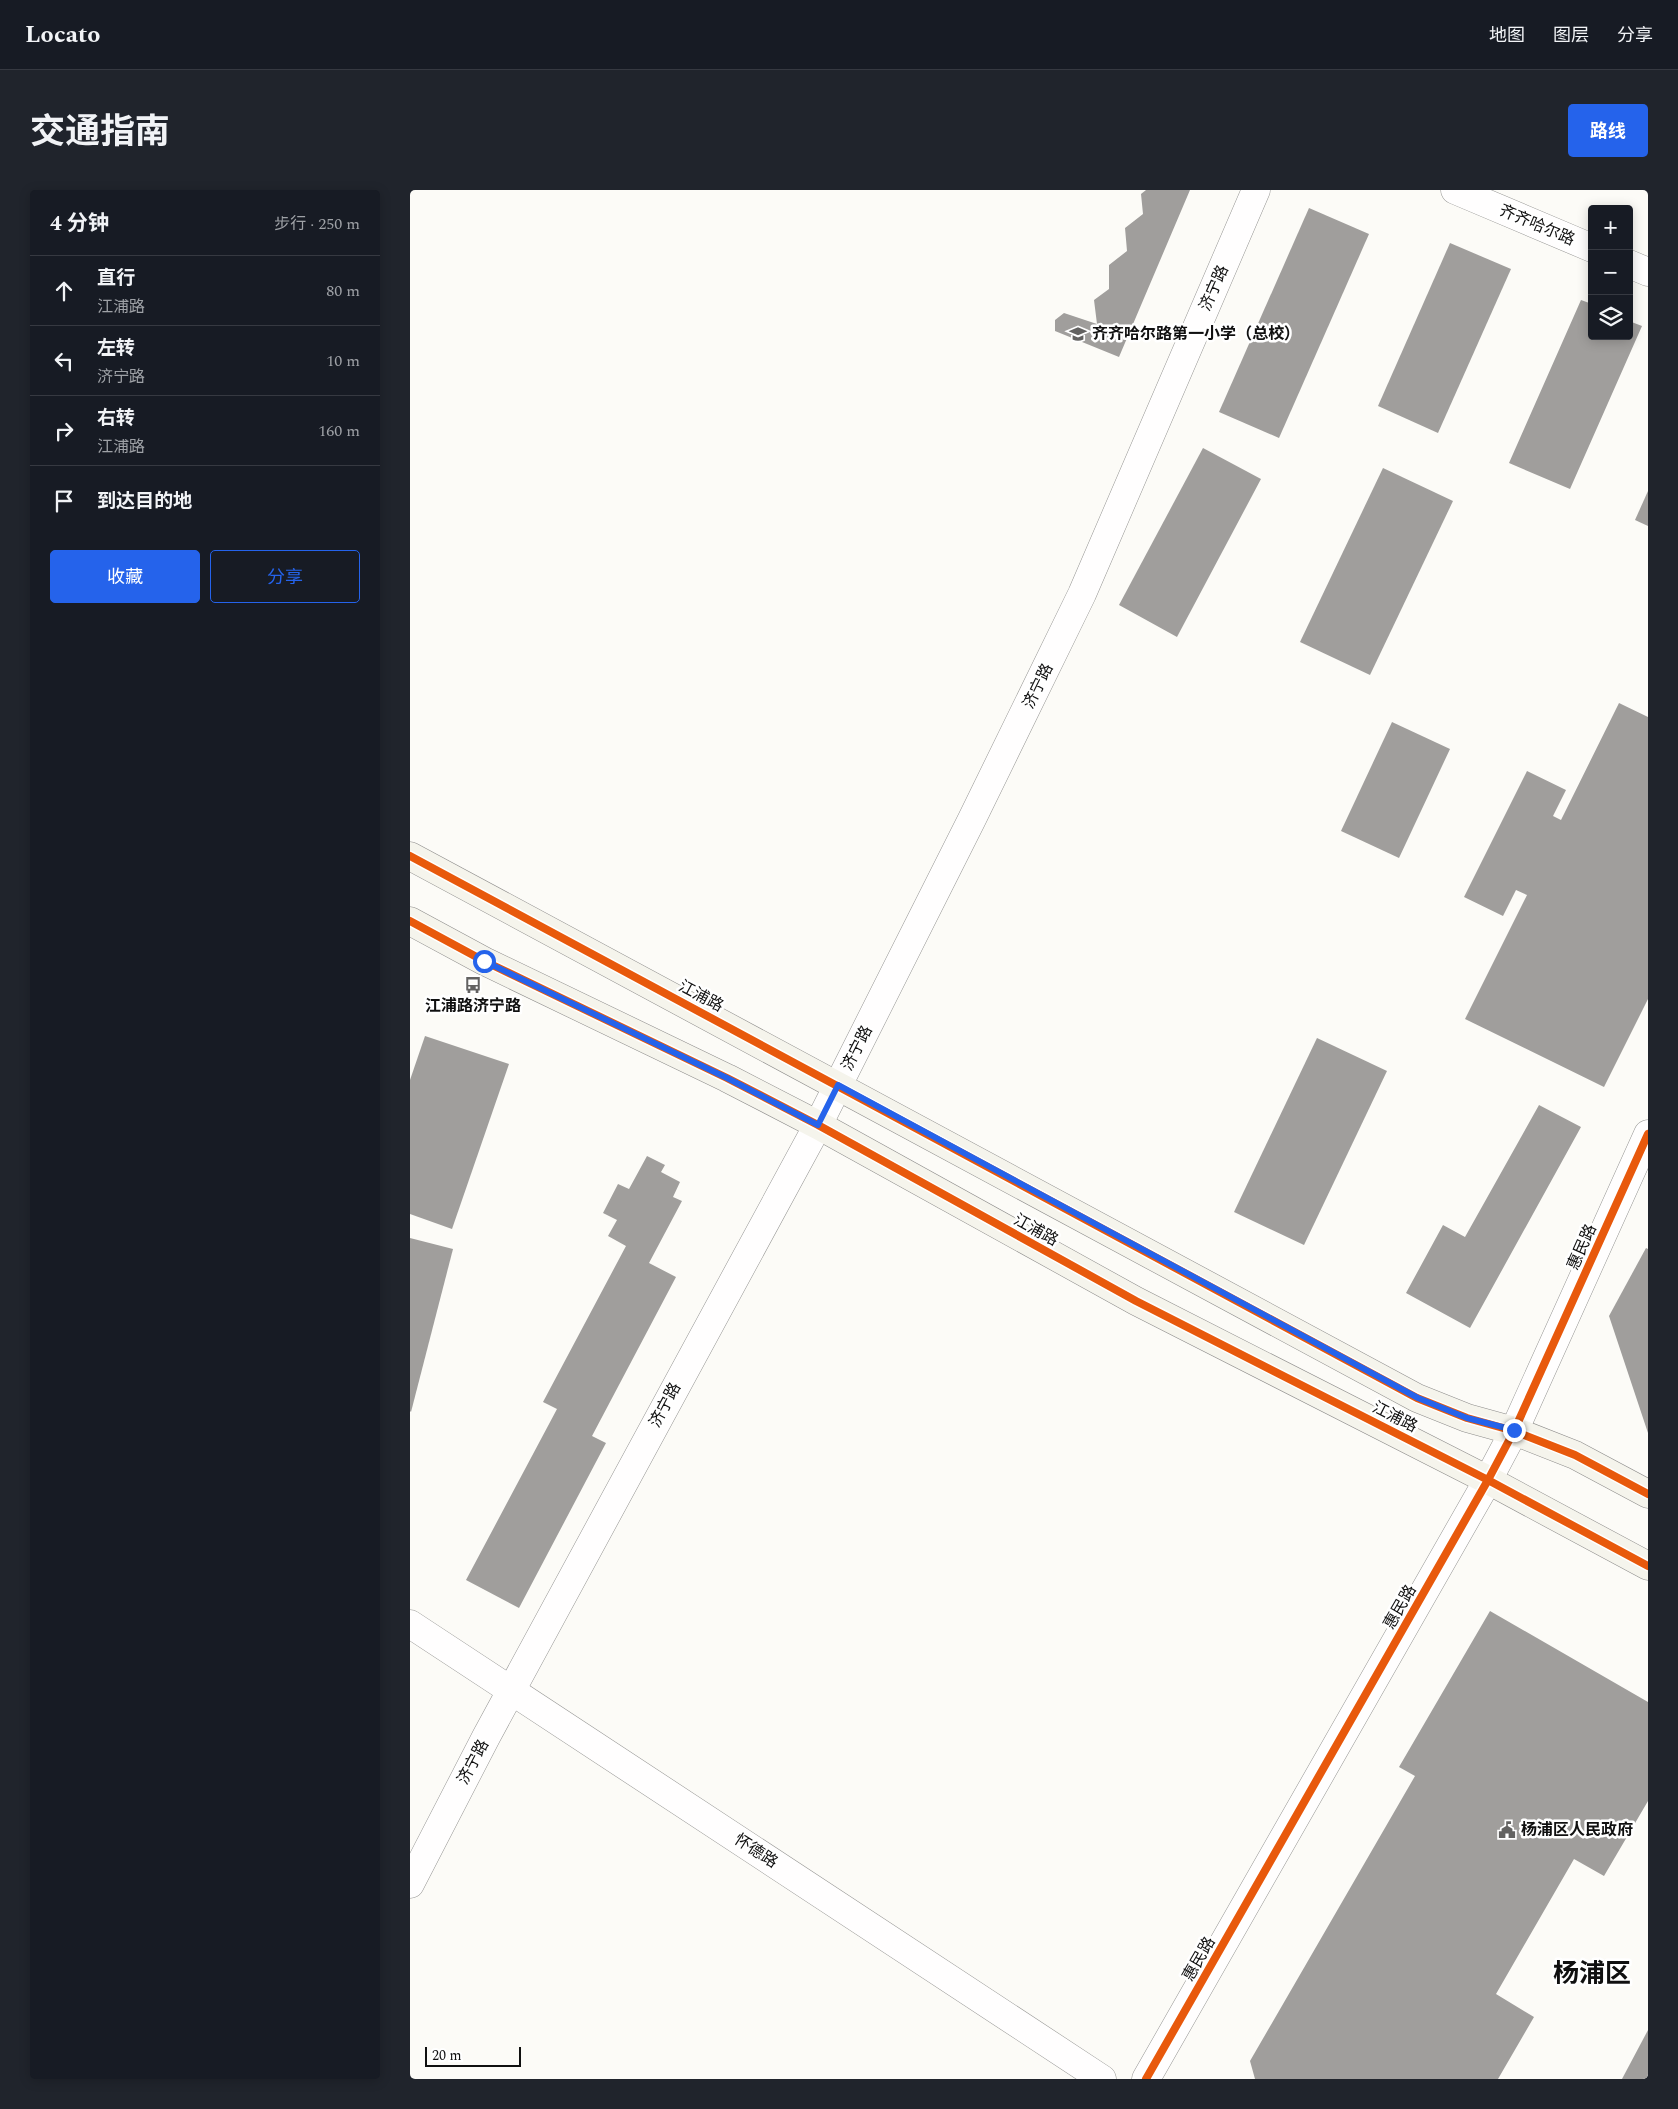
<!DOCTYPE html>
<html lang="zh">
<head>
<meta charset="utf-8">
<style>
	:root { --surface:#171b24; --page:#20242c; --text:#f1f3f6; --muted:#9ea1a6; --line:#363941; --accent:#2563eb }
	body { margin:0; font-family:Spectral,"Noto Sans SC",serif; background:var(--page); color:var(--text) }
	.controls { position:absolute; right:15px; top:15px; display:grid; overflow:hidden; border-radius:5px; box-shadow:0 2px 12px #0003 }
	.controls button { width:45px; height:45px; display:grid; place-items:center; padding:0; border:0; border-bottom:1px solid var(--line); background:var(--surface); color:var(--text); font:25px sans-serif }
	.scale { position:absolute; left:15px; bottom:12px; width:96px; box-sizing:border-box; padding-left:5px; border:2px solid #101010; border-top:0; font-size:14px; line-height:18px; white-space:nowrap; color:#101010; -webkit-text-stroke:4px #fff; paint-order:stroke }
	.stop { position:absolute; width:15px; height:15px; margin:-11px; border:4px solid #2563eb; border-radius:50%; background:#fff }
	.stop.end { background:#2563eb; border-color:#fff; box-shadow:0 1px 5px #0008 }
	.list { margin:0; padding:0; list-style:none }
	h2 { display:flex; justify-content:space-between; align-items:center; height:65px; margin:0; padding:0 20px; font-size:21px }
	h2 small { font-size:16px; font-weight:400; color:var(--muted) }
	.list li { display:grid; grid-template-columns:32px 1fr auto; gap:15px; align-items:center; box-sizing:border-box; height:70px; padding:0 20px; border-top:1px solid var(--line) }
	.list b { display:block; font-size:19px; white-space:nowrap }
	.list p { margin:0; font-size:16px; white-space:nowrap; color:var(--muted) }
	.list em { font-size:16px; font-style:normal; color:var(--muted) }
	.actions { display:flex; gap:10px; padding:15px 20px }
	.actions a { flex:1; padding:11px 0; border:1px solid var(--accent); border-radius:5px; text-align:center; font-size:18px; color:var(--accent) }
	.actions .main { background:var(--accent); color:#fff }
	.icon { flex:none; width:28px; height:28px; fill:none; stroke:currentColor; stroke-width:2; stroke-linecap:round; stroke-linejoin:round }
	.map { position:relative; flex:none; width:1238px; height:1889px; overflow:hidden; border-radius:5px }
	header { display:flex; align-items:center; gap:30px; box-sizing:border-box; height:70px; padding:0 25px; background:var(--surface); border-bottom:1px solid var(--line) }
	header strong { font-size:24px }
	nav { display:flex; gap:28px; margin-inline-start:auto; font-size:18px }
	.intro { display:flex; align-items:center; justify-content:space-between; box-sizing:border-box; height:120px; padding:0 30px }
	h1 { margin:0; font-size:35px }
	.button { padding:12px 22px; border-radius:5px; background:var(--accent); color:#fff; font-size:18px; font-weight:700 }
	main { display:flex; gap:30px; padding:0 30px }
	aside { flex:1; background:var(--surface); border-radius:5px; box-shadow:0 2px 12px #0003 }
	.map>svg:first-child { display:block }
	.building { fill:#a09e9c }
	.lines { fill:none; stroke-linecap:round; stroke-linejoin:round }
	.minor-casing { stroke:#969694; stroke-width:29 }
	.secondary-casing { stroke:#8d8c8b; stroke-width:29 }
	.minor { stroke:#fffefe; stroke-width:28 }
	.secondary { stroke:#f5f4ec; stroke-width:28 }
	.cycleway-casing { stroke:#fff; stroke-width:11 }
	.cycleway { stroke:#e8590c; stroke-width:8 }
	.route { stroke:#2563eb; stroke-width:6 }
	.labels { text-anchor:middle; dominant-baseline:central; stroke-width:5; stroke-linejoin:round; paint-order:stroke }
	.street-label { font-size:16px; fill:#101010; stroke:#fff }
	.poi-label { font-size:16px; font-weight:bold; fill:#101010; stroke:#fff; text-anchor:start }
	.town-label { font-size:26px; font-weight:bold; fill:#101010; stroke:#fff }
</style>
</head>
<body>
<header>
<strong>Locato</strong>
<nav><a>地图</a><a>图层</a><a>分享</a></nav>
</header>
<div class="intro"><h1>交通指南</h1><a class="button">路线</a></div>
<main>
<aside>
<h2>4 分钟<small>步行 · 250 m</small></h2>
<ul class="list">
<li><svg class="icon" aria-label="ahead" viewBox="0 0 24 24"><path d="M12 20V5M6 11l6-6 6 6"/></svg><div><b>直行</b><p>江浦路</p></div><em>80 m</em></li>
<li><svg class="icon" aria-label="left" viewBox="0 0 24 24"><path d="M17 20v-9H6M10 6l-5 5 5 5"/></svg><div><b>左转</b><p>济宁路</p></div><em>10 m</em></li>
<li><svg class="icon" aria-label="right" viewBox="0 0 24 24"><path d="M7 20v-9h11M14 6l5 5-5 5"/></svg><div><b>右转</b><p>江浦路</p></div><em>160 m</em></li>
<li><svg class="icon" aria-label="arrive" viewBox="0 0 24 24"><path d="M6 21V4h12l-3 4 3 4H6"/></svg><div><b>到达目的地</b></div></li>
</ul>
<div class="actions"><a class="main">收藏</a><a>分享</a></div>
</aside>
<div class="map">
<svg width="1238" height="1889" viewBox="0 0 1238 1889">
	<rect width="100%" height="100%" fill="#fcfbf7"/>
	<!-- building -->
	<g class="building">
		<path d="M736,0H780L709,167L645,141V130L654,123L687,134L684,110L699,99V75L717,61L715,38L733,24L731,4Z"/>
		<path d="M899,18L959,44L869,248L809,222Z"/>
		<path d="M1040,53L1101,79L1028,243L968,216Z"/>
		<path d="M1171,110L1182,114V146H1219V131L1232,136L1160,299L1099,273Z"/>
		<path d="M793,258L851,289L767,447L709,415Z"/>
		<path d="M973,278L1043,311L960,485L890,452Z"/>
		<path d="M1238,301V336L1225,330Z"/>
		<path d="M1209,513L1238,527V809L1194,897L1055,829L1117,705L1106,700L1093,726L1054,707L1117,581L1156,600L1143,626L1151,630Z"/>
		<path d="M982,532L1040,559L989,668L931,641Z"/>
		<path d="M15,846L99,874L42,1039L0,1024V890Z"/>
		<path d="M907,848L977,881L894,1055L824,1022Z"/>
		<path d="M1129,915L1171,937L1060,1138L996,1103L1033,1035L1055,1047Z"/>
		<path d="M237,966L255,975L251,982L270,992L263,1007L272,1011L239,1073L266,1087L182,1246L196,1253L109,1418L56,1390L147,1219L133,1212L216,1056L198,1046L207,1030L193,1023L208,994L219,999Z"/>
		<path d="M0,1048L43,1059L1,1222L0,1221Z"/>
		<path d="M1236,1058L1238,1059V1243L1199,1126Z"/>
		<path d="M1080,1421L1238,1512V1611L1194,1686L1164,1669L1086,1804L1124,1827L1088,1889H845L840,1871L1005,1586L989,1577Z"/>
		<path d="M1238,1840V1889H1212Z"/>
	</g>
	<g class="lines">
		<!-- minor casing -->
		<g class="minor-casing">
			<g id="minor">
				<path d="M1045,0L1182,58"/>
				<path d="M1219,74L1238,82"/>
				<path d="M0,1434L692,1889"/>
				<path d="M0,1694L76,1547L408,935L562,629L672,404L846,0"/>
				<path d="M736,1889L1078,1290L1104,1241L1238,944"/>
			</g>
		</g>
		<!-- secondary casing -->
		<g class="secondary-casing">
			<g id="secondary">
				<path d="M0,666L1007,1208L1057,1228L1104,1241L1165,1265L1238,1304"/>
				<path d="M0,731L74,771L317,888L408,935L726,1111L1078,1290L1238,1376"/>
			</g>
		</g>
		<!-- minor -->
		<use href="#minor" class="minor"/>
		<!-- secondary -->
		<use href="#secondary" class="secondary"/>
		<!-- cycleway casing -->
		<g class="cycleway-casing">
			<g id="cycleway">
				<path d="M0,666L1007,1208L1057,1228L1104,1241L1165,1265L1238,1304"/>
				<path d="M0,731L74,771L317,888L408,935L726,1111L1078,1290L1238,1376"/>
				<path d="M736,1889L1078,1290L1104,1241L1238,944"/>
			</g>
		</g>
		<!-- cycleway -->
		<use href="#cycleway" class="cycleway"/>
	</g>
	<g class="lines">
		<!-- route -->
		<path class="route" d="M74,771L317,888L408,935L428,895L1008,1208L1057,1228L1104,1240"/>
	</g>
	<!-- icons -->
	<defs>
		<g id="school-bare" transform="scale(1.35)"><path d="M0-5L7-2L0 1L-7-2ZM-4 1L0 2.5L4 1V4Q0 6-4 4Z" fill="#636261" stroke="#fff" stroke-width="2.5" paint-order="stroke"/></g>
		<g id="bus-bare" transform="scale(1.35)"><path d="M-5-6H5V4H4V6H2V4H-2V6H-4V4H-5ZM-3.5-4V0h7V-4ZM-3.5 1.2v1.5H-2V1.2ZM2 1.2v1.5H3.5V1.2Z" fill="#636261" stroke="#fff" stroke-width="2.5" paint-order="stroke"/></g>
		<g id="civic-bare" transform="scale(1.35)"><path d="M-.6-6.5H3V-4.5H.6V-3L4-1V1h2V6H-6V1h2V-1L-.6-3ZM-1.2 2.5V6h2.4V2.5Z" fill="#636261" stroke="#fff" stroke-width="2.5" paint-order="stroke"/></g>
	</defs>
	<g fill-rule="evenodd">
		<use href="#school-bare" x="668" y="144"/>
		<use href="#bus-bare" x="63" y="795"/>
		<use href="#civic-bare" x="1097" y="1640"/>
	</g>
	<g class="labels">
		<!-- street labels -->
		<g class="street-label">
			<text transform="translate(1127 35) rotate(23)">齐齐哈尔路</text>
			<text transform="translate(804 98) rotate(-66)">济宁路</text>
			<text transform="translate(628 496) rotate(-64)">济宁路</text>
			<text transform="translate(291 806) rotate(28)">江浦路</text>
			<text transform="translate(447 858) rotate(-63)">济宁路</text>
			<text transform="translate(626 1040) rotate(29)">江浦路</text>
			<text transform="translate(1172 1057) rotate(-66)">惠民路</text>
			<text transform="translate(255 1215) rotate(-62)">济宁路</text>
			<text transform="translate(985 1227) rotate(27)">江浦路</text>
			<text transform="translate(990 1417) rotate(-60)">惠民路</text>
			<text transform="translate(63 1572) rotate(-62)">济宁路</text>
			<text transform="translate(346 1661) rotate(33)">怀德路</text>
			<text transform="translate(789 1769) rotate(-60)">惠民路</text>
		</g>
		<!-- poi labels -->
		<g class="poi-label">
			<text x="682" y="144">齐齐哈尔路第一小学（总校）</text>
			<text x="63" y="816" text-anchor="middle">江浦路济宁路</text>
			<text x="1111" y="1640">杨浦区人民政府</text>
		</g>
		<!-- town labels -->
		<g class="town-label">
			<text x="1182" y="1784">杨浦区</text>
		</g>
	</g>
</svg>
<div class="controls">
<button>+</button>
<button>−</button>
<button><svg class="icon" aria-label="layers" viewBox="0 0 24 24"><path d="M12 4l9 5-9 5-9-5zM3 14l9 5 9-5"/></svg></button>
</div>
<div class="scale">20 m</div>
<div class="stop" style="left:74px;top:771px"></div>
<div class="stop end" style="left:1104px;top:1240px"></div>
</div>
</main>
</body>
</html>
